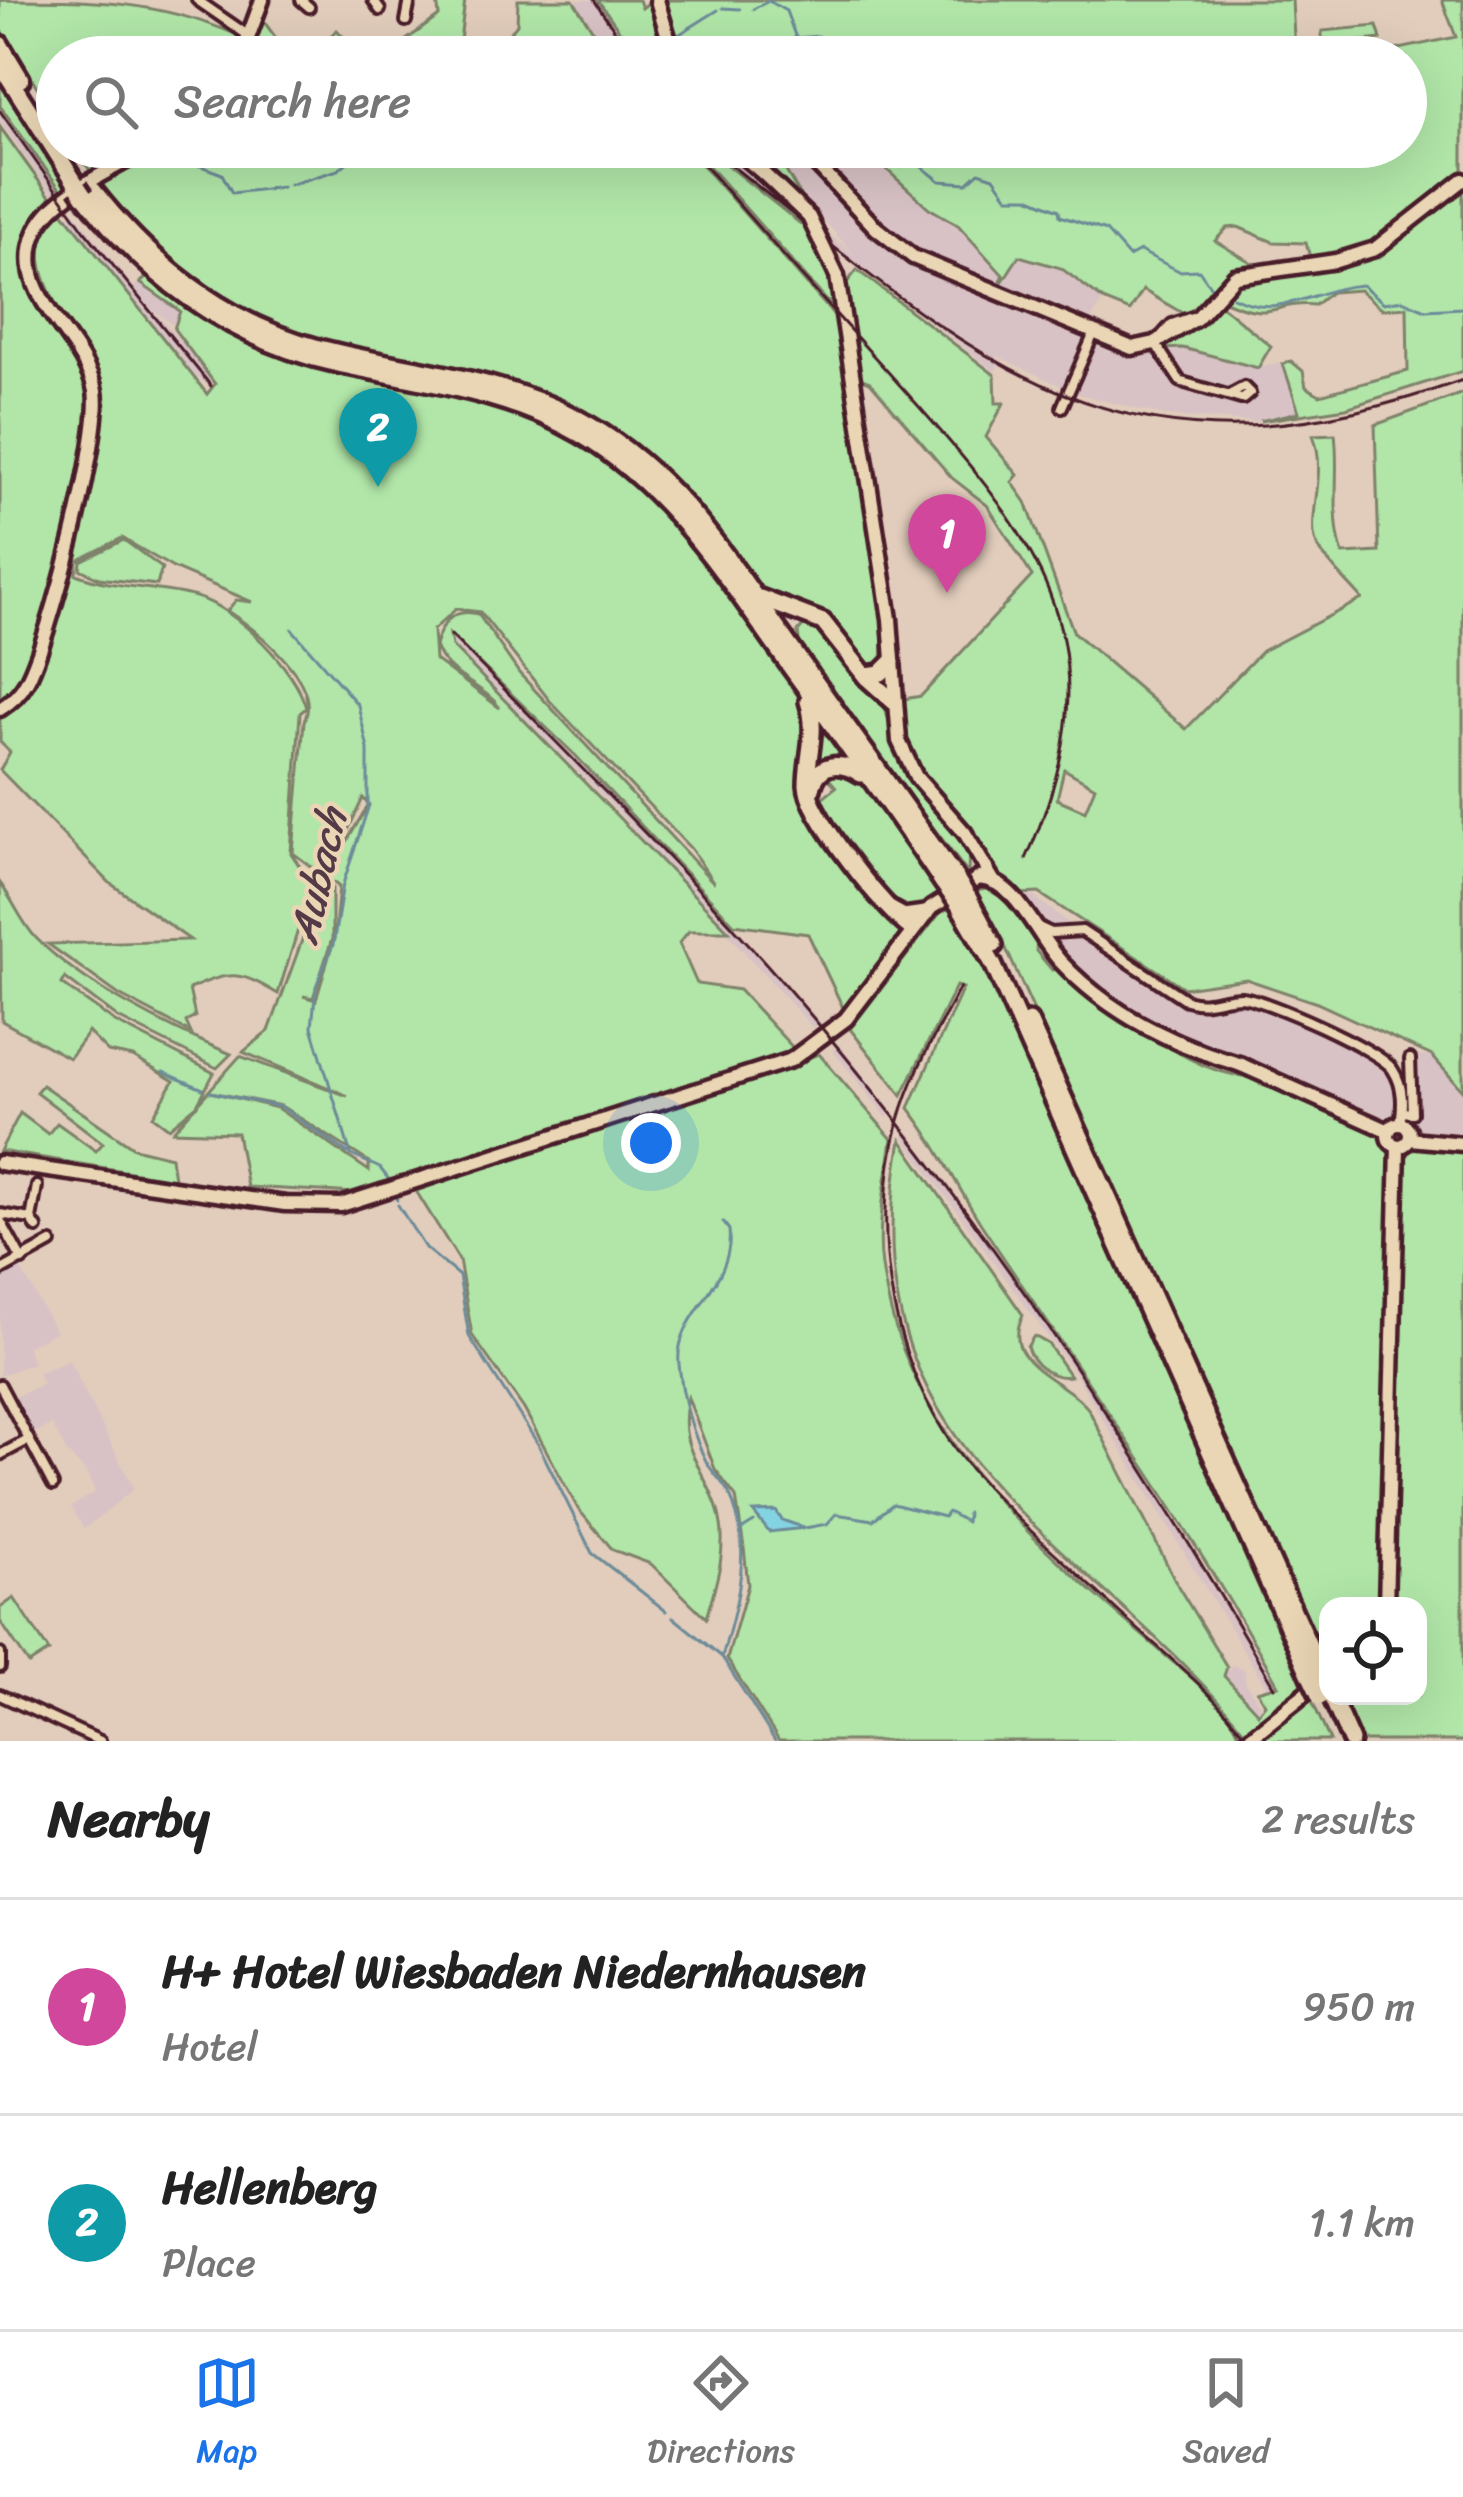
<!DOCTYPE html>
<html lang="en">
<head>
<meta charset="utf-8">
<style>
	:root { --surface:#fff; --page:#f2f2f2; --text:#222; --muted:#767676; --line:#e0e0e0; --accent:#1a73e8 }
	body { margin:0; font-family:Sriracha,sans-serif; background:var(--page); color:var(--text) }
	.controls { position:absolute; right:36px; bottom:36px; display:grid; overflow:hidden; border-radius:24px; box-shadow:0 12px 48px #0002 }
	.controls button { width:108px; height:108px; display:grid; place-items:center; padding:0; border:0; border-bottom:3px solid var(--line); background:var(--surface); color:var(--text); font:60px sans-serif }
	.you { position:absolute; left:651px; top:1143px; width:42px; height:42px; margin:-30px; border:9px solid #fff; border-radius:50%; background:#1a73e8; box-shadow:0 0 0 18px #1a73e833 }
	.badge { display:grid; place-items:center; width:78px; height:78px; border-radius:50%; background:var(--accent); color:#fff; font-size:39px; font-weight:700 }
	.pin { position:absolute; translate:-50% -99px; filter:drop-shadow(0 3px 6px #0008) }
	.pin::after { content:''; position:absolute; top:63px; width:42px; height:36px; background:inherit; clip-path:polygon(0 0,100% 0,50% 100%) }
	.list { margin:0; padding:0; list-style:none }
	h2 { display:flex; justify-content:space-between; align-items:center; height:156px; margin:0; padding:0 48px; font-size:51px }
	h2 small { font-size:39px; font-weight:400; color:var(--muted) }
	.list li { display:grid; grid-template-columns:78px 1fr auto; gap:36px; align-items:center; box-sizing:border-box; height:216px; padding:0 48px; border-top:3px solid var(--line) }
	.list b { display:block; font-size:45px; white-space:nowrap }
	.list p { margin:0; font-size:39px; white-space:nowrap; color:var(--muted) }
	.list em { font-size:39px; font-style:normal; color:var(--muted) }
	.icon { flex:none; width:66px; height:66px; fill:none; stroke:currentColor; stroke-width:2; stroke-linecap:round; stroke-linejoin:round }
	.map { position:relative; flex:none; width:1463px; height:1741px; overflow:hidden }
	.search { position:absolute; background:var(--surface); box-shadow:0 12px 48px #0002; left:36px; right:36px; top:36px; height:132px; display:flex; align-items:center; gap:30px; box-sizing:border-box; padding:0 42px; border-radius:66px; color:var(--muted); font-size:45px }
	.sheet { height:588px; background:var(--surface) }
	nav { display:flex; justify-content:space-around; align-items:center; box-sizing:border-box; height:168px; border-top:3px solid var(--line); background:var(--surface); font-size:33px; color:var(--muted) }
	nav a { display:grid; justify-items:center; gap:6px }
	nav .on { color:var(--accent) }
	.map>svg:first-child { display:block }
	.built { fill:#d8c2c5 }
	.green { fill:#b1e6a8; stroke:#7e826a; stroke-width:3; fill-rule:evenodd }
	.water { fill:#84d3e2; stroke:#6d8b99; stroke-width:3 }
	.lines { fill:none; stroke-linecap:round; stroke-linejoin:round }
	.stream { stroke:#6d8b99; stroke-width:3 }
	.minor-casing { stroke:#4a1f2b; stroke-width:16 }
	.major-casing { stroke:#4a1f2b; stroke-width:21 }
	.highway-casing { stroke:#4a1f2b; stroke-width:24 }
	.minor { stroke:#ead6b5; stroke-width:8 }
	.major { stroke:#ead6b5; stroke-width:12 }
	.highway { stroke:#ead6b5; stroke-width:15 }
	.rail { stroke:#4a1f2b; stroke-width:3 }
	.major-bridge-casing { stroke:#4a1f2b; stroke-width:21; stroke-linecap:butt }
	.highway-bridge-casing { stroke:#4a1f2b; stroke-width:24; stroke-linecap:butt }
	.major-bridge { stroke:#ead6b5; stroke-width:12 }
	.highway-bridge { stroke:#ead6b5; stroke-width:15 }
	.labels { text-anchor:middle; dominant-baseline:central; stroke-width:9; stroke-linejoin:round; paint-order:stroke }
	.water-label { font-size:42px; font-style:italic; fill:#533a46; stroke:#ead6b5 }
</style>
</head>
<body>
<div class="map">
<svg width="1463" height="1741" viewBox="0 0 1463 1741">
	<rect width="100%" height="100%" fill="#e2cdbc"/>
	<filter id="ink" filterUnits="userSpaceOnUse"><feTurbulence type="fractalNoise" baseFrequency=".00833" numOctaves="2"/><feDisplacementMap in="SourceGraphic" scale="24" xChannelSelector="R" yChannelSelector="G"/><feConvolveMatrix kernelMatrix="1 2 1 2 8 2 1 2 1" color-interpolation-filters="sRGB"/></filter>
	<g filter="url(#ink)">
		<!-- built -->
		<g class="built">
			<path d="M573,0H598L638,57H610Z"/>
			<path d="M0,106L59,189L52,194L0,122Z"/>
			<path d="M686,147H692L791,259L840,322Z"/>
			<path d="M704,147H720L854,254L800,195L772,147H862L917,198L958,225L1022,258L1061,268L1103,300L1086,328L1091,335L1131,352L1176,347L1253,367L1283,364L1300,412L1256,422L1164,416L1078,394L995,355L1000,361L995,372Z"/>
			<path d="M74,211L133,287L140,283L180,311L174,326L150,307L211,375V387L195,376L96,255L68,216Z"/>
			<path d="M451,635L612,794L820,1022L813,1028L615,809L452,646Z"/>
			<path d="M1031,894L1105,951L1185,1002L1206,1007L1245,1000L1380,1059L1393,1074L1400,1098L1397,1118L1388,1125L1129,1014L1062,960L1021,900Z"/>
			<path d="M839,1045L888,1106V1119L832,1050Z"/>
			<path d="M1432,1056L1463,1091V1137L1412,1130L1407,1057Z"/>
			<path d="M909,1132L1102,1399L1277,1685L1268,1690L1077,1377L903,1137Z"/>
			<path d="M19,1265L56,1332L27,1346L33,1363L0,1376V1274Z"/>
			<path d="M69,1360L134,1489L84,1529L71,1507L95,1492L85,1471L67,1453L52,1424L32,1434L14,1397L43,1384L38,1373Z"/>
			<path d="M1232,1665L1245,1670V1682L1261,1706L1257,1714L1224,1676Z"/>
		</g>
		<!-- green -->
		<g class="green">
			<path d="M0,0C89,0 157,0 237,35L236,57H57V119L0,27Z"/>
			<path d="M437,0H465L458,57H383L439,16Z"/>
			<path d="M518,0H573L610,57H490L517,24Z"/>
			<path d="M598,0H639L642,8L652,0L671,57H638Z"/>
			<path d="M659,0H1292L1295,57H682Z"/>
			<path d="M1442,0H1463V371L1346,408L1260,421L1299,412L1283,364L1291,361L1303,371L1306,387L1320,395L1408,371L1407,307L1382,309L1360,290L1331,292L1315,305C1270,301 1278,324 1222,300L1218,303L1271,346L1258,368L1183,348L1162,349L1159,344L1199,312L1184,314L1143,290L1130,311L1103,300L1061,268L1019,256L999,287L1003,275L958,225L929,208L862,147H1406V57H1387L1385,52L1456,37ZM1238,227L1273,242L1306,243L1311,261L1259,267L1215,241L1227,228Z"/>
			<path d="M259,15L290,57H245Z"/>
			<path d="M1377,26L1381,39L1322,45V31Z"/>
			<path d="M337,30L362,57H306Z"/>
			<path d="M0,80L71,192L65,196L0,106Z"/>
			<path d="M0,127L54,202C0,306 77,306 90,396C99,464 48,594 29,663L14,689L0,701Z"/>
			<path d="M74,147H145L95,178Z"/>
			<path d="M150,147H686L840,322L883,623L882,669L865,668L838,632L766,596L687,493L584,414L476,373L369,353L260,319L187,275L123,215L97,181Z"/>
			<path d="M692,147H704L817,237L840,316Z"/>
			<path d="M739,147H772L800,195L799,196Z"/>
			<path d="M61,209L207,394L215,384L174,329L180,311L140,283L147,277C190,313 237,340 290,358C377,388 473,384 557,426C665,481 728,592 796,688L805,710L804,789L900,926L901,936L845,1012L808,934L734,924L576,756L450,635L452,646L729,931H689L679,943L697,984L739,990L796,1051L422,1176L410,1173L404,1184C343,1202 295,1200 232,1191L326,1198L357,1193L247,1187L237,1133L173,1131L240,1056L348,1096L243,1052L269,1031L318,896L332,888V939L313,998L303,996L316,1000L334,939L339,887L333,882L316,890L318,875C344,857 350,831 369,805L363,798L334,860L317,871L293,853L304,721C323,684 257,629 227,611L236,600L252,602L173,568L122,538L77,561L76,574C114,589 156,586 196,597C236,608 296,669 306,708L300,713L291,853L312,885L278,994C238,970 231,971 189,989L195,1017L186,1022L191,1033L119,995L48,944L190,940L110,883L0,770L10,752L0,742V712L22,694C45,622 111,469 101,398C92,334 0,268 61,209ZM456,609L480,612L550,701L691,849L714,883L519,673L478,614C452,607 441,624 435,646C445,676 483,684 500,708L435,660L433,630ZM211,1092L281,1106L369,1162V1171L277,1108Z"/>
			<path d="M857,270L995,375L996,403H1004L986,437L1018,475L1012,482L1026,502L1074,633L1186,729L1262,651L1362,599C1348,582 1329,566 1318,547C1304,522 1329,475 1313,435L1335,434C1340,473 1330,517 1343,554L1379,552L1375,425L1463,393V1091L1432,1056L1317,1003L1246,979L1184,988L1039,893L1019,894L991,870L928,788L907,755L898,700L921,696L1032,576L987,505L952,478L870,382L857,377L845,285ZM1064,769L1095,787L1085,811L1057,799Z"/>
			<path d="M124,540L162,568L157,585L99,578L80,569L81,561Z"/>
			<path d="M806,623H819L879,692L896,741L969,848L968,874L800,649L798,632Z"/>
			<path d="M817,718L849,763L813,775Z"/>
			<path d="M831,767L863,781L943,894L916,912L894,909L821,811L823,797L836,787L823,772Z"/>
			<path d="M0,883C13,900 21,922 36,938C82,985 170,1029 231,1054L217,1068L118,1018L65,978L62,984L115,1022L214,1073L197,1105L169,1128L153,1116L174,1081L133,1057L108,1052L88,1032L69,1058L2,1021Z"/>
			<path d="M987,889L1005,899L1037,938L1036,951L1052,970L1063,968C1109,1004 1193,1080 1254,1076L1379,1132L1392,1149L1381,1606H1328V1664L1003,942L975,891Z"/>
			<path d="M946,905L980,958L1085,1183L1307,1689L1248,1736C1083,1531 842,1457 901,1140L1023,1315C998,1365 1067,1379 1089,1410L1179,1588L1227,1667L1224,1676L1258,1713L1265,1704L1257,1691L1278,1685C1189,1524 1083,1377 981,1224C956,1185 938,1145 909,1108L963,988L956,986L902,1095L850,1029Z"/>
			<path d="M819,1054L892,1139C887,1180 876,1225 882,1266C906,1441 1039,1546 1165,1655C1189,1676 1236,1711 1241,1741H779L727,1659L748,1585L744,1548L736,1497L715,1469L688,1398C676,1452 706,1467 719,1514C728,1549 716,1584 706,1618L651,1564L613,1550L578,1509L524,1409L472,1335L459,1260L416,1191Z"/>
			<path d="M42,1085L134,1148L171,1157L174,1179L0,1151L20,1113L48,1134L57,1123L96,1151L103,1143L36,1092Z"/>
			<path d="M1410,1145L1463,1147V1741H1362L1342,1696H1418V1606H1391L1402,1154Z"/>
			<path d="M1034,1336L1048,1344L1070,1376C1052,1379 1032,1365 1027,1347Z"/>
			<path d="M14,1598L49,1651L29,1664L0,1621V1608Z"/>
			<path d="M1310,1696L1330,1741H1253Z"/>
		</g>
		<!-- water -->
		<path class="water" d="M776,1511L782,1520L805,1528L769,1532L753,1512Z"/>
		<g class="lines">
			<!-- stream -->
			<g class="stream">
				<path d="M767,0L786,11L796,38L818,36L839,53L856,57"/>
				<path d="M723,8L740,9"/>
				<path d="M753,9L767,2"/>
				<path d="M675,37L718,10"/>
				<path d="M659,48L663,42"/>
				<path d="M643,53L652,54"/>
				<path d="M920,147L913,160L940,181L967,183L979,172L994,177L1008,197H1028L1059,210L1060,216L1106,231L1129,257L1140,251L1179,271L1199,270L1213,290"/>
				<path d="M185,160L222,174L232,193L282,187"/>
				<path d="M289,185L338,170L351,159H367L381,147"/>
				<path d="M1233,297C1282,321 1313,288 1362,285L1384,303L1402,300L1426,310L1463,308"/>
				<path d="M292,629L358,705L368,749V808L343,884L333,945L316,986L312,1027L351,1155L380,1168L390,1181"/>
				<path d="M163,1072L203,1089"/>
				<path d="M210,1092L281,1107L348,1153"/>
				<path d="M397,1198V1200"/>
				<path d="M398,1205L425,1248L459,1276L469,1336L538,1444L592,1553L666,1611"/>
				<path d="M805,1528L827,1524L836,1514L873,1520L893,1504L944,1517L948,1512L966,1522L967,1513"/>
				<path d="M741,1530L754,1522"/>
				<path d="M673,1617L722,1657L775,1741"/>
				<path d="M722,1657C737,1605 754,1545 729,1493C723,1482 713,1473 707,1463C692,1434 682,1396 679,1364C674,1314 735,1286 729,1230L723,1222"/>
			</g>
			<!-- minor casing -->
			<g class="minor-casing">
				<g id="minor">
					<path d="M197,0L249,36"/>
					<path d="M301,0L309,7"/>
					<path d="M373,0L380,10"/>
					<path d="M406,21L410,0"/>
					<path d="M1192,317L1172,324L1155,343L1180,381L1182,382L1241,399H1243L1250,393L1244,387L1229,395"/>
					<path d="M1062,407L1094,333"/>
					<path d="M1038,927L1051,933L1082,931L1186,1000C1208,1007 1220,997 1241,997C1264,998 1382,1051 1393,1070C1404,1087 1403,1105 1400,1124"/>
					<path d="M1402,1112L1412,1113L1410,1059"/>
					<path d="M0,1214L31,1219L37,1228"/>
					<path d="M31,1219L37,1186"/>
					<path d="M0,1220L22,1260"/>
					<path d="M0,1271L51,1243"/>
					<path d="M0,1385L53,1485"/>
					<path d="M0,1455L28,1440"/>
					<path d="M0,1654V1667"/>
					<path d="M0,1695L100,1741"/>
				</g>
			</g>
			<!-- major casing -->
			<g class="major-casing">
				<g id="major">
					<path d="M657,0L674,57"/>
					<path d="M241,57L262,0"/>
					<path d="M732,147L764,174"/>
					<path d="M800,147L876,228L913,257L1132,348L1155,343L1197,318L1235,276L1336,261L1375,249L1463,180"/>
					<path d="M837,276L890,619L899,741L916,777L965,833L993,880"/>
					<path d="M0,709C11,702 20,694 26,683C49,644 103,433 95,391C84,335 11,296 35,234C51,193 115,170 150,147"/>
					<path d="M1239,1064L1389,1131"/>
					<circle cx="1399" cy="1135" r="11"/>
					<path d="M1410,1139L1463,1144"/>
					<path d="M0,1163L285,1204L341,1205L791,1060L846,1019L931,908L979,878C1017,881 1036,935 1060,961C1109,1014 1173,1045 1242,1065"/>
					<path d="M1386,1606L1398,1147"/>
					<path d="M1246,1741L1320,1682"/>
				</g>
			</g>
			<!-- highway casing -->
			<g class="highway-casing">
				<g id="highway">
					<path d="M0,44L21,79"/>
					<path d="M0,64L78,187"/>
					<path d="M93,190C152,265 225,323 319,348C411,372 506,376 589,425C678,476 731,564 789,645C844,721 898,798 953,874"/>
					<path d="M86,198C151,281 234,341 338,364C421,382 505,391 580,434C671,488 726,577 786,661C839,734 892,808 943,883"/>
					<path d="M760,598L823,622L867,678L894,702"/>
					<path d="M867,675L881,673L892,662"/>
					<path d="M808,701C818,732 807,755 807,785C808,815 887,913 912,929"/>
					<path d="M812,789C818,761 840,761 861,774"/>
					<path d="M968,897L994,945"/>
					<path d="M957,902L993,964L1310,1676"/>
					<path d="M893,911L904,917L925,914"/>
					<path d="M1029,1021L1320,1670"/>
					<path d="M1331,1696L1351,1741"/>
				</g>
			</g>
			<!-- minor -->
			<use href="#minor" class="minor"/>
			<!-- major -->
			<use href="#major" class="major"/>
			<!-- highway -->
			<use href="#highway" class="highway"/>
			<!-- rail -->
			<g class="rail">
				<path d="M594,0L633,57"/>
				<path d="M0,111L85,231L211,386"/>
				<path d="M689,147C754,224 822,299 889,373C1034,534 1126,636 1026,859"/>
				<path d="M708,147C972,353 1107,507 1463,380"/>
				<path d="M451,635C576,763 705,889 820,1026C993,1232 1140,1454 1274,1687"/>
				<path d="M960,987C938,1030 912,1073 899,1120C867,1238 893,1380 974,1473C1014,1518 1062,1559 1106,1600C1155,1647 1208,1685 1249,1741"/>
			</g>
			<!-- major-bridge casing -->
			<g class="major-bridge-casing">
				<path id="major-bridge" d="M764,174L809,217L837,276"/>
			</g>
			<!-- highway-bridge casing -->
			<g class="highway-bridge-casing">
				<g id="highway-bridge">
					<path d="M78,187L84,196"/>
					<path d="M953,874L968,897"/>
					<path d="M943,883L957,902"/>
					<path d="M1320,1670L1328,1689"/>
					<path d="M1310,1676L1320,1697"/>
				</g>
			</g>
			<!-- major-bridge -->
			<use href="#major-bridge" class="major-bridge"/>
			<!-- highway-bridge -->
			<use href="#highway-bridge" class="highway-bridge"/>
		</g>
	</g>
	<g class="labels">
		<!-- water labels -->
		<g class="water-label">
			<text transform="translate(318 876) rotate(-77)">Aubach</text>
		</g>
	</g>
</svg>
<div class="controls">
<button><svg class="icon" aria-label="locate" viewBox="0 0 24 24"><circle cx="12" cy="12" r="6"/><path d="M12 2v4M12 18v4M2 12h4M18 12h4"/></svg></button>
</div>
<div class="you"></div>
<div class="pin badge" style="left:947px;top:593px;background:#d1479c">1</div>
<div class="pin badge" style="left:378px;top:487px;background:#0f9aa8">2</div>
<div class="search"><svg class="icon" aria-label="search" viewBox="0 0 24 24"><circle cx="10" cy="10" r="6"/><path d="M15 15l6 6"/></svg>Search here</div>
</div>
<section class="sheet">
<h2>Nearby<small>2 results</small></h2>
<ul class="list">
<li><span class="badge" style="background:#d1479c">1</span><div><b>H+ Hotel Wiesbaden Niedernhausen</b><p>Hotel</p></div><em>950 m</em></li>
<li><span class="badge" style="background:#0f9aa8">2</span><div><b>Hellenberg</b><p>Place</p></div><em>1.1 km</em></li>
</ul>
</section>
<nav>
<a class="on"><svg class="icon" aria-label="map" viewBox="0 0 24 24"><path d="M3 6l6-2 6 2 6-2v14l-6 2-6-2-6 2zM9 4v14M15 6v14"/></svg>Map</a>
<a><svg class="icon" aria-label="directions" viewBox="0 0 24 24"><path d="M12 3l9 9-9 9-9-9zM9 14v-3h6M13 9l2 2-2 2"/></svg>Directions</a>
<a><svg class="icon" aria-label="saved" viewBox="0 0 24 24"><path d="M7 4h10v16l-5-4-5 4z"/></svg>Saved</a>
</nav>
</body>
</html>
